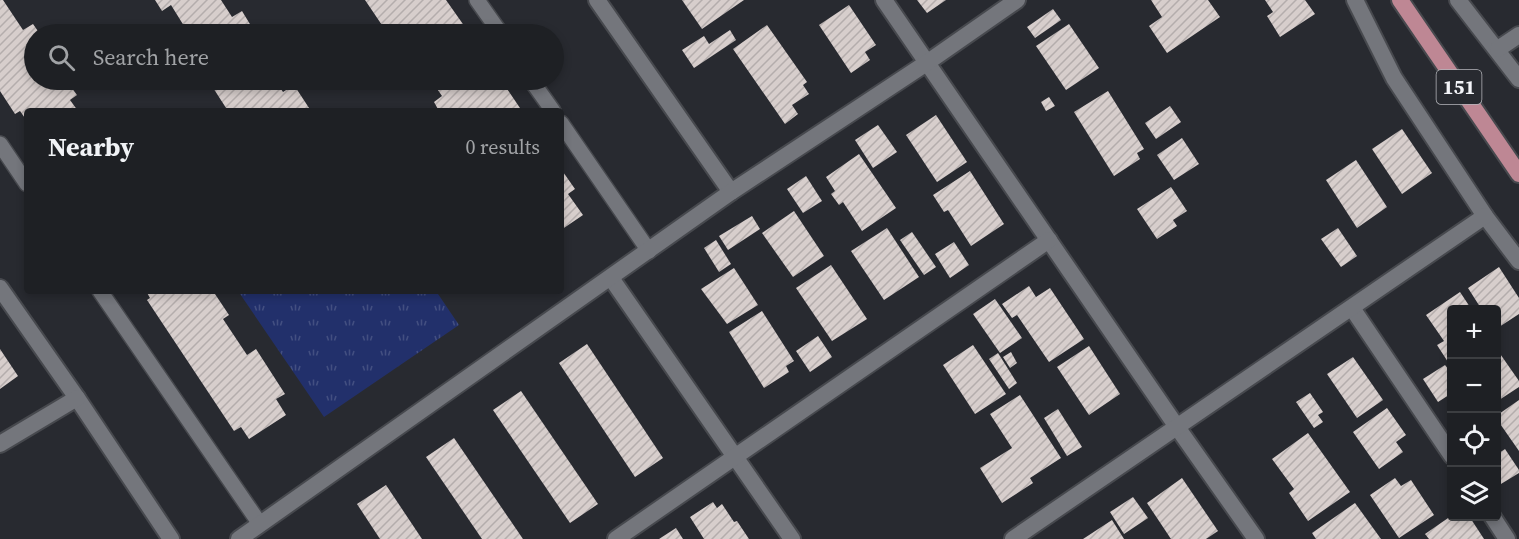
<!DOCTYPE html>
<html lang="en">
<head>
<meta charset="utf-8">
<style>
	:root { --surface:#1e2024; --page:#2b2d31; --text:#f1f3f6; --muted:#a1a3a6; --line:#3c3e41 }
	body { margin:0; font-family:"Source Serif 4",serif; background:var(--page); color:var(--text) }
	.controls { position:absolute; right:18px; bottom:18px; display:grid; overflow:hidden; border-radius:6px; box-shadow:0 3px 9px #0003 }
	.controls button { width:54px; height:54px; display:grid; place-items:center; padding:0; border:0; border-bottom:2px solid var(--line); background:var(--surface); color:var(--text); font:30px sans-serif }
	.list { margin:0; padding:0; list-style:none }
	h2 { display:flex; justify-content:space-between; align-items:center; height:78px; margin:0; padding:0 24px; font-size:26px }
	h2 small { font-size:20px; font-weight:400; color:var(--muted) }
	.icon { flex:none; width:33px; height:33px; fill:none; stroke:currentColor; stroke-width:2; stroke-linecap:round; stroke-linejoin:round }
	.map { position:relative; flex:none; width:1519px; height:539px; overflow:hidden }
	.search { position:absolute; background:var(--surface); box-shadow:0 3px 9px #0003; left:24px; top:24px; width:540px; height:66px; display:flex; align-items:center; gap:15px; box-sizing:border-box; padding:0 21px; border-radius:33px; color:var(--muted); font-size:22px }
	.panel { position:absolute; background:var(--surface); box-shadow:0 3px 9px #0003; left:24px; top:108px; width:540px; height:186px; border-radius:6px }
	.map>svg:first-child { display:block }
	.park { fill:url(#park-tufts) }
	.building { fill:url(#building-hatch) }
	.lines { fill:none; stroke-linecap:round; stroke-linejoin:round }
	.service-casing { stroke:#47494e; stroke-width:18 }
	.minor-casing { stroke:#47494e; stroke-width:20 }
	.primary-casing { stroke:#47494e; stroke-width:20 }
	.service { stroke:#74767c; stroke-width:15 }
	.minor { stroke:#74767c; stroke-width:16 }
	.primary { stroke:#be8794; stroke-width:16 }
	.labels { text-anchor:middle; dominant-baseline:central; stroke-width:6; stroke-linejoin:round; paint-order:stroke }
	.shield { fill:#282a30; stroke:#b6b7bc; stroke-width:1.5 }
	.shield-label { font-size:20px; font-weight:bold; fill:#f3f4f8 }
</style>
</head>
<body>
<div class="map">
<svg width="1519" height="539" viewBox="0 0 1519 539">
	<defs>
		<pattern id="park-tufts" width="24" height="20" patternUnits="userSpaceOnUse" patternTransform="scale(1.5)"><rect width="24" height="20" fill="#22306b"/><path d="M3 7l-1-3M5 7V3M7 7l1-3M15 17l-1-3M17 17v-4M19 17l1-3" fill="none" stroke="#434f81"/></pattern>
		<pattern id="building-hatch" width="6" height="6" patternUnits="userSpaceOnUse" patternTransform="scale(1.5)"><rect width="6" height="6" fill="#d7cecc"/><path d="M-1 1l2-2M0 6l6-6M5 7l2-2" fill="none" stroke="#b4adac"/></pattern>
	</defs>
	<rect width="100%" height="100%" fill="#282a30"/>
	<!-- park -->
	<path class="park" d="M238,291H436L459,325L324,417Z"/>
	<!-- building -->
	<g class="building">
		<path d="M0,0H3L23,30L33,24L40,34H34V80H58L65,90L71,87L77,95L70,100L78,111H27V121L20,111L15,114L0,91Z"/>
		<path d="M155,0H221L232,17L242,11L256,34H189L171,5L162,11Z"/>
		<path d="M365,0H446L465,27L458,32L459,34H388Z"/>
		<path d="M682,0H744L702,29Z"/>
		<path d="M917,0H946L927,13Z"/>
		<path d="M1151,0H1208L1220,17L1167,53L1149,26L1162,17Z"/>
		<path d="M1265,0H1305L1315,14L1280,37L1267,16L1273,12Z"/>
		<path d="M849,5L876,45L865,52L870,60L851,73L819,25Z"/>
		<path d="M1053,9L1061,20L1035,38L1027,27Z"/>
		<path d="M1069,24L1099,68L1066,90L1036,46Z"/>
		<path d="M767,25L807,82L803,85L809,94L792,105L798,114L785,124L733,49Z"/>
		<path d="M730,30L736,40L694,68L682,50L704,36L709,44Z"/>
		<path d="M208,80H275L283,92L294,85L311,111H228Z"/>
		<path d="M431,80H501L522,111H439L434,102L442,96Z"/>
		<path d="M1108,91L1144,149L1137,153L1140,159L1114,176L1074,112Z"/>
		<path d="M1049,97L1055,106L1046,111L1041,102Z"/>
		<path d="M1170,106L1181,122L1156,139L1145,123Z"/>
		<path d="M936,115L967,162L937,182L906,135Z"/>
		<path d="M878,125L897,152L873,168L855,140Z"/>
		<path d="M1402,129L1432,173L1402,194L1372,149Z"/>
		<path d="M1182,138L1199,164L1174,180L1157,155Z"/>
		<path d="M859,154L896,208L862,231L843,202L839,205L831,194L835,191L826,177Z"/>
		<path d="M1356,160L1387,207L1357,228L1326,180Z"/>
		<path d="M561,169L575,189L568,194L583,215L561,230Z"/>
		<path d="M970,171L1004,224L971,246L948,210L944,212L933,195Z"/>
		<path d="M806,176L822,201L803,213L787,189Z"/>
		<path d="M1171,187L1187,211L1173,220L1177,226L1157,239L1137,209Z"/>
		<path d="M794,211L824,256L793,277L762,233Z"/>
		<path d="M752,216L760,229L728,250L719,236Z"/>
		<path d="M887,228L919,277L884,300L851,251Z"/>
		<path d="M1338,228L1357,256L1341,267L1321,239Z"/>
		<path d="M912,232L936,267L924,275L900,240Z"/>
		<path d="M716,240L731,264L719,272L704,248Z"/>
		<path d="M954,242L969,265L950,278L935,254Z"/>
		<path d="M831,265L867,319L832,341L796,288Z"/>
		<path d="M1499,267L1519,298V314L1496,329V310H1482L1468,288Z"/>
		<path d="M734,268L758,305L727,324L701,289Z"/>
		<path d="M1029,286L1036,297L1050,288L1084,339L1049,362L1017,315L1012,318L1002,304Z"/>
		<path d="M146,291H213L229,315L223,319L247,355L256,349L285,394L276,399L286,415L249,439L241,427L234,431L147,300L150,298Z"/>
		<path d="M1460,292L1472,310H1452V359L1448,362L1437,345L1444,341L1426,315Z"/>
		<path d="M995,299L1022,338L1000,353L973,314Z"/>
		<path d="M762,311L794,361L786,366L789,372L764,388L729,332Z"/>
		<path d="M818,336L832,357L810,372L796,351Z"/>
		<path d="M587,344L663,458L635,477L559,363Z"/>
		<path d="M973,345L1006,394L975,414L943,365Z"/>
		<path d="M1089,346L1120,394L1089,415L1057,367Z"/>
		<path d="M1496,348L1519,381V387L1496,402Z"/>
		<path d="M0,349L18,376L0,389Z"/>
		<path d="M1011,352L1017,363L1010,368L1003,357Z"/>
		<path d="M998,353L1017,383L1009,389L989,359Z"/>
		<path d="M1353,357L1383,400L1357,418L1327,374Z"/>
		<path d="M1445,365L1452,374V393L1438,402L1423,379Z"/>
		<path d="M521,391L598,504L570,523L493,410Z"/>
		<path d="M1310,393L1323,412L1318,415L1323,422L1314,428L1296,402Z"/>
		<path d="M1020,395L1061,458L1030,478L1033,483L1002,503L980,468L1012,448L990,414Z"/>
		<path d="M1519,400V451L1496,418V416Z"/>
		<path d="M1387,408L1406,435L1396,442L1403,452L1379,469L1353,432Z"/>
		<path d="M1058,409L1082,447L1067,456L1044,418Z"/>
		<path d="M1308,433L1350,492L1308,521L1289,493L1294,489L1272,459Z"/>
		<path d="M454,438L523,539H482L426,457Z"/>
		<path d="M1505,449L1519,470V473L1496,487V455Z"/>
		<path d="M1182,478L1218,531L1206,539H1171L1147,503Z"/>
		<path d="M1395,478L1401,486L1411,480L1434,515L1399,538L1370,495Z"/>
		<path d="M386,485L422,539H380L357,504Z"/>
		<path d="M1133,497L1148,518L1124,534L1110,512Z"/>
		<path d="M713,502L717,508L722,504L734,522L737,521L749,539H704L690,517Z"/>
		<path d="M1355,503L1381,539H1316L1312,533Z"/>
		<path d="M1451,516H1469L1484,539H1429L1425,534Z"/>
		<path d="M1112,520L1124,539H1083Z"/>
		<path d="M676,528L683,539H659Z"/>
	</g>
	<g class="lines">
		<!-- service casing -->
		<g class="service-casing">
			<g id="service">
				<path d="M477,0L501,34"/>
				<path d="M531,80L553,111"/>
				<path d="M561,123L649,251"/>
				<path d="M0,144L27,184"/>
				<path d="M100,291L260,524"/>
			</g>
		</g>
		<!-- minor casing -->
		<g class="minor-casing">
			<g id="minor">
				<path d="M597,0L731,192"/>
				<path d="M884,0L1177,427L1256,539"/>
				<path d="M1355,0L1394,78L1485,216L1519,261"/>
				<path d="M1458,0L1519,79"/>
				<path d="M1498,49L1519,35"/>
				<path d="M611,278L792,539"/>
				<path d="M0,288L77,398L171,539"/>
				<path d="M1352,308L1452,456"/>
				<path d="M0,444L77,398"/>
				<path d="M1492,516L1507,539"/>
				<path d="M239,539L731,192L928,62L1017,0"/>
				<path d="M616,539L1049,240"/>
				<path d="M1013,539L1485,216"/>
			</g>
		</g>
		<!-- primary casing -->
		<g class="primary-casing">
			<path id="primary" d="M1400,0L1519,174"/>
		</g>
		<!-- service -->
		<use href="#service" class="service"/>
		<!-- minor -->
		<use href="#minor" class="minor"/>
		<!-- primary -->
		<use href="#primary" class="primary"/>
	</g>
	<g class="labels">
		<!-- shield labels -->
		<rect class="shield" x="1436.5" y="70" width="45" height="34" rx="4.5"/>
		<g class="shield-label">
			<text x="1459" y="87">151</text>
		</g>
	</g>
</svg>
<div class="controls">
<button>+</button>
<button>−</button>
<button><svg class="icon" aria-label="locate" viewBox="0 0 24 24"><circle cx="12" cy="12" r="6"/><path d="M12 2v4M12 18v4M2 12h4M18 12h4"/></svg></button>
<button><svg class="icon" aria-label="layers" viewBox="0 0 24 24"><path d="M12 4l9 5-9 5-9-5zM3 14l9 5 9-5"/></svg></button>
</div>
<div class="search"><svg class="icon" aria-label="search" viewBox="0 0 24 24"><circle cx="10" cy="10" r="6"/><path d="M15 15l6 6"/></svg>Search here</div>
<section class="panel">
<h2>Nearby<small>0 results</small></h2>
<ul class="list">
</ul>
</section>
</div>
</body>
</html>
